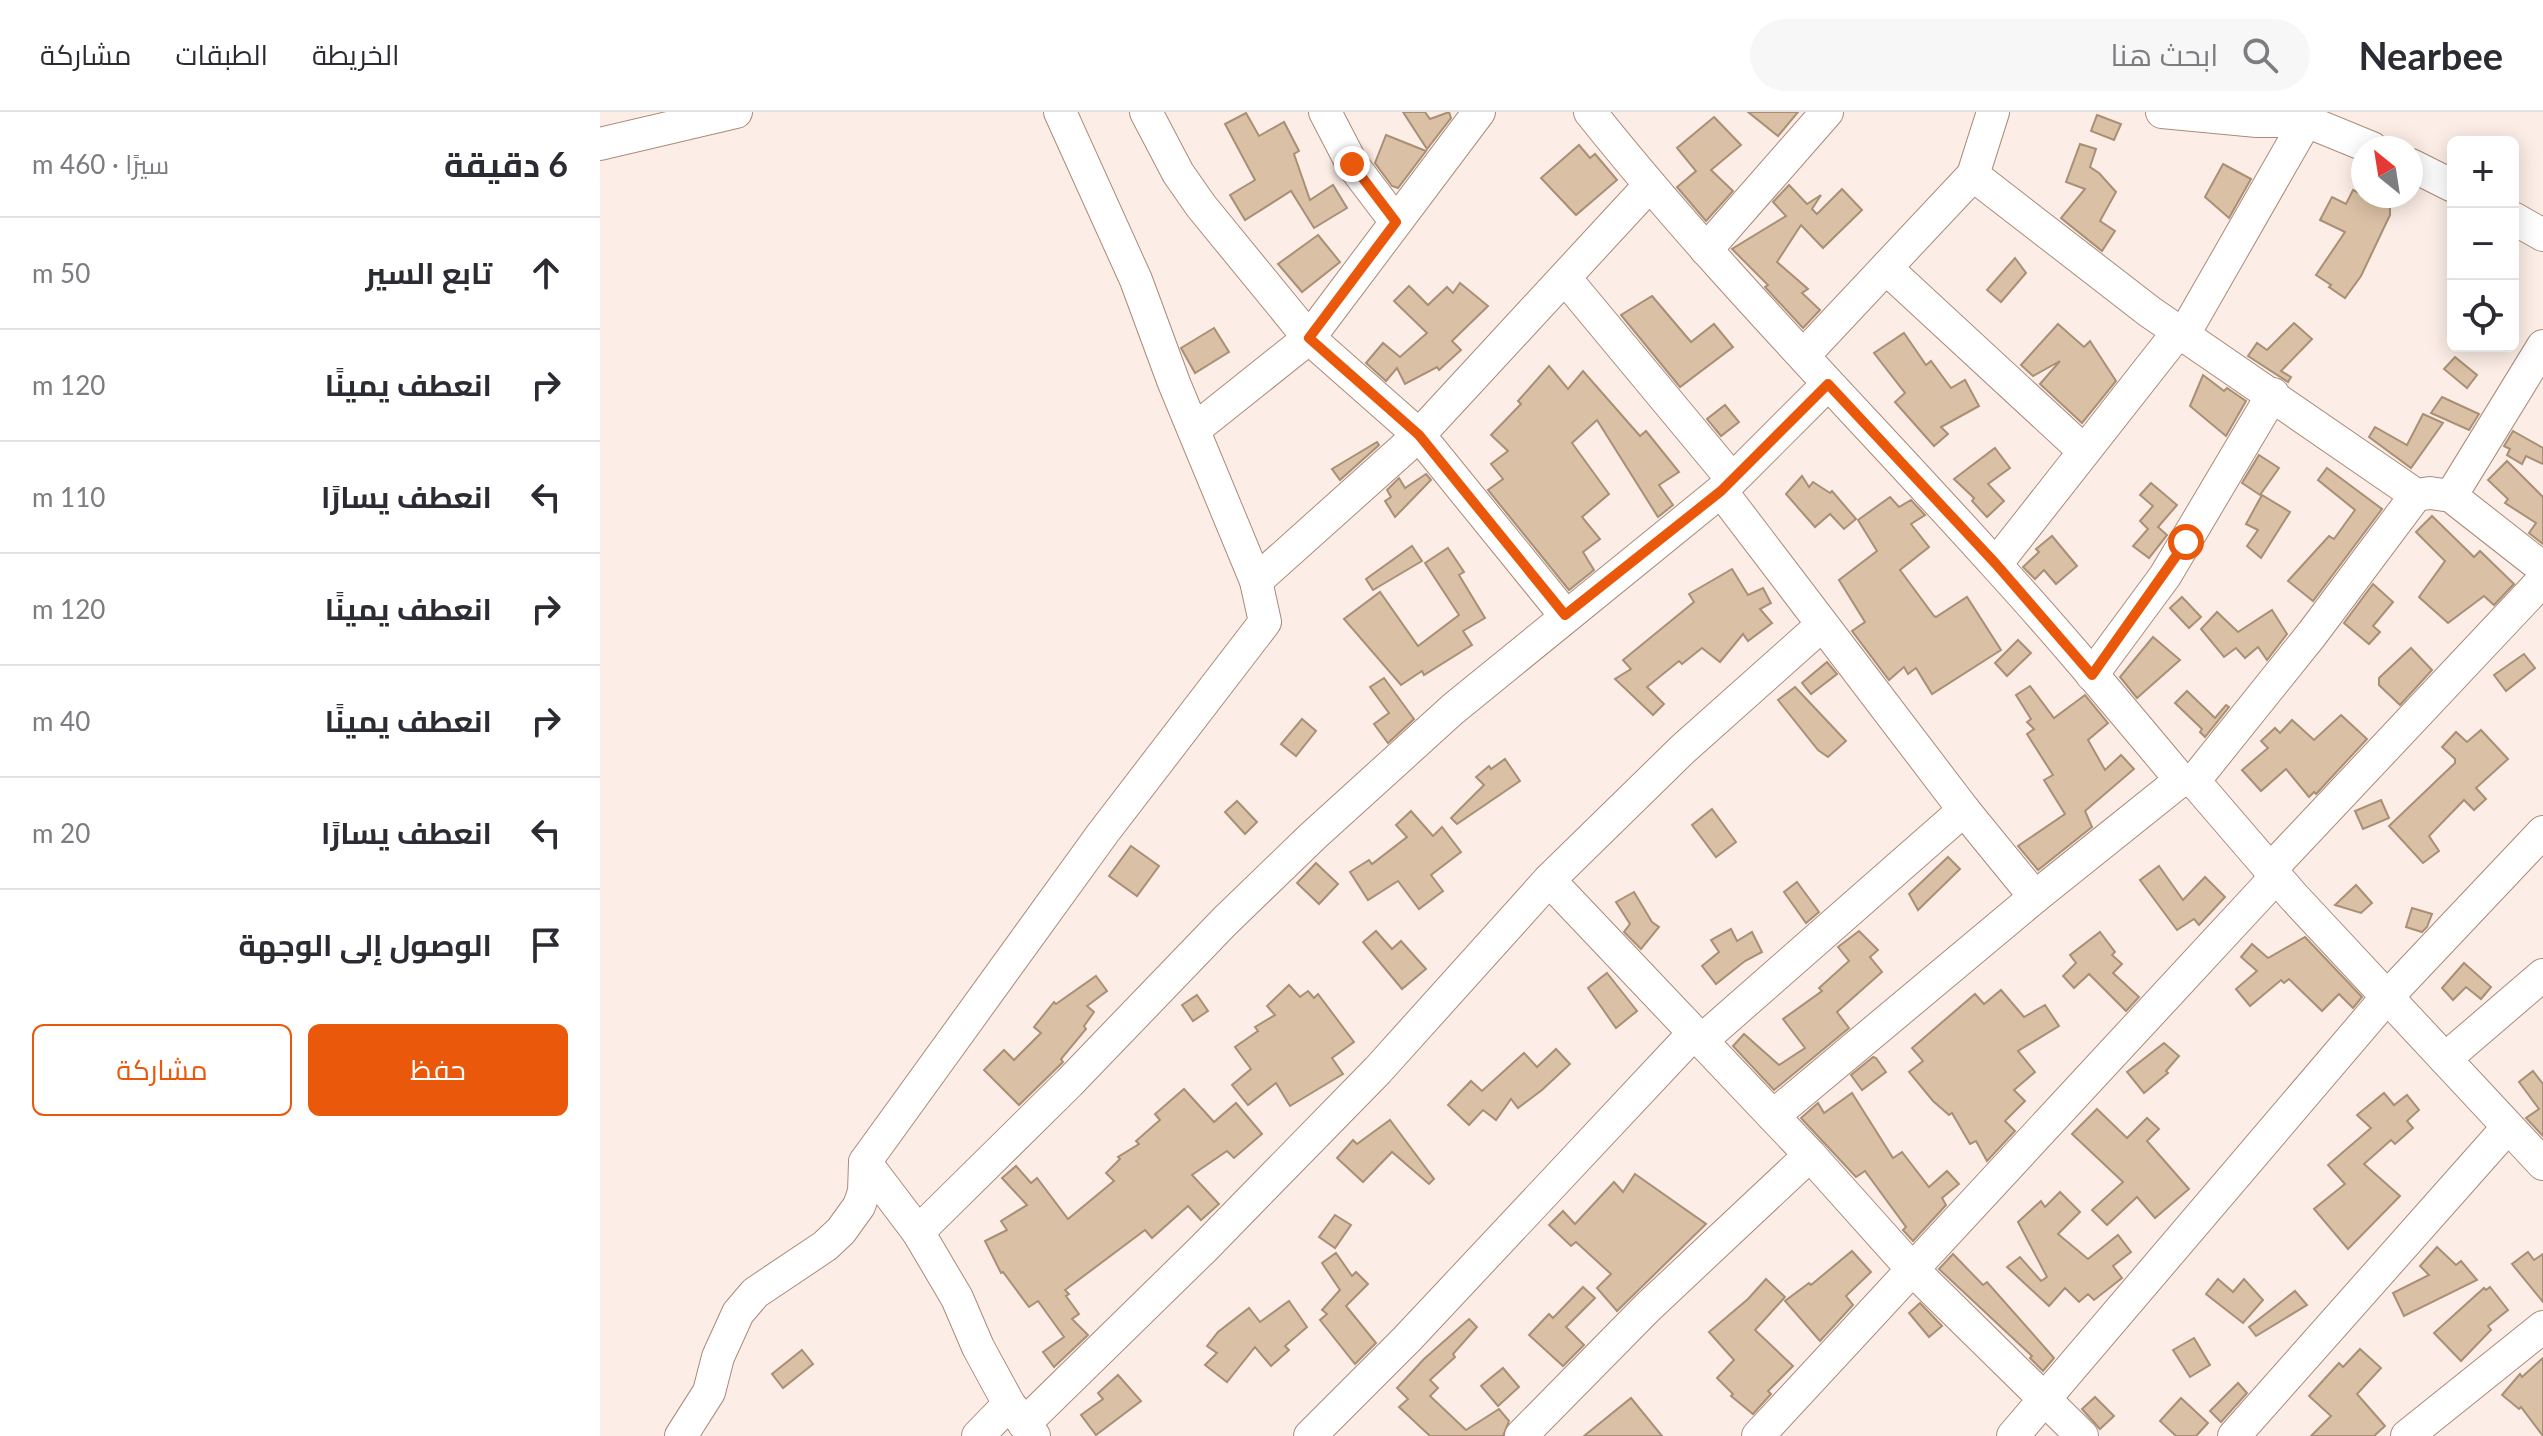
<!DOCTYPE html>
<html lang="ar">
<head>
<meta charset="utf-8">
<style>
	:root { --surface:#fff; --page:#f7f7f7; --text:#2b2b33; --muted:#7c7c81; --line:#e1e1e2; --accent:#ea580c }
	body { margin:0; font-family:Lato,Cairo,sans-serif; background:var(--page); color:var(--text); direction:rtl }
	.controls { position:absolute; right:24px; top:24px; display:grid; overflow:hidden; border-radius:12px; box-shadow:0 4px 20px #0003 }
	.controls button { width:72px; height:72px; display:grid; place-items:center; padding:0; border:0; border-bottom:2px solid var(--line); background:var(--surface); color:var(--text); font:40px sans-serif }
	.compass { position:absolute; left:1751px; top:24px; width:72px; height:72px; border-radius:50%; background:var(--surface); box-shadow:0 4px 20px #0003; rotate:330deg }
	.stop { position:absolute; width:24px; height:24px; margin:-18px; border:6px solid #ea580c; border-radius:50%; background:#fff }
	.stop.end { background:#ea580c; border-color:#fff; box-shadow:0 2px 8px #0008 }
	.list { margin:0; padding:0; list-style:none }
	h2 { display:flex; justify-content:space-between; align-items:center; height:104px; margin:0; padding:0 32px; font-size:34px }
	h2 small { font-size:26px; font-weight:400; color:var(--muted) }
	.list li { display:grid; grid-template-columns:52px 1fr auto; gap:24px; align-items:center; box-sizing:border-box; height:112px; padding:0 32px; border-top:2px solid var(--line) }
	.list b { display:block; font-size:30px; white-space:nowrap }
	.list em { font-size:26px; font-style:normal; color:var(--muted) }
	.actions { display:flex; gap:16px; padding:24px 32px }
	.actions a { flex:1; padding:18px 0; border:2px solid var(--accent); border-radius:12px; text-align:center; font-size:28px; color:var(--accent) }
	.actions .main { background:var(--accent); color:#fff }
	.icon { flex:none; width:44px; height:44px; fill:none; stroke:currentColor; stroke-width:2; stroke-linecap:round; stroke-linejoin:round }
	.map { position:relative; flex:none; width:1943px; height:1324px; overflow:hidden; direction:ltr }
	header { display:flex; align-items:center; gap:48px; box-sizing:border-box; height:112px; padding:0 40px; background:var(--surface); border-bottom:2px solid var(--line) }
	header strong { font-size:38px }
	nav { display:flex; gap:44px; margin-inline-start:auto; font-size:28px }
	.search { width:560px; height:72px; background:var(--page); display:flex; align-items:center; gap:20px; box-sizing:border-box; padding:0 28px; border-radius:44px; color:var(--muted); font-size:30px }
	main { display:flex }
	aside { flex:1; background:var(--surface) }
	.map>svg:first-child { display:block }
	.building { fill:#dac0a4; stroke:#a88f75; stroke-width:2 }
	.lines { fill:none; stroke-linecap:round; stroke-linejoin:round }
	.minor-casing { stroke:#ab8a79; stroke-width:34 }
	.minor { stroke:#fff; stroke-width:32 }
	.route { stroke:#ea580c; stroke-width:10 }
</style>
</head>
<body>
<header>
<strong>Nearbee</strong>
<div class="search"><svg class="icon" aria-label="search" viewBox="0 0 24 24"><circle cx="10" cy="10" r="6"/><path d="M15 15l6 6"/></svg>ابحث هنا</div>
<nav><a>الخريطة</a><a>الطبقات</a><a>مشاركة</a></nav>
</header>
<main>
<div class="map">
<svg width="1943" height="1324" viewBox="0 0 1943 1324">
	<rect width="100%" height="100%" fill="#fceee6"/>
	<!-- building -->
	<g class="building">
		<path d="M803,0H825L830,7L849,0L851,6L827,37Z"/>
		<path d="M1148,0H1198L1178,24Z"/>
		<path d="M646,1L659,24L684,10L699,39L694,42L710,88L733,73L747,96L714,116L691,79L645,108L630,83L655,68L625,12Z"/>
		<path d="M1497,3L1521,12L1514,28L1491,19Z"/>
		<path d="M1114,5L1141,33L1111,58L1133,79L1106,109L1077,75L1096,59L1077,36Z"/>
		<path d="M786,23L826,39L798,76L792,74L775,51Z"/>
		<path d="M1480,32L1496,37L1490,55L1499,61L1516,80L1500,109L1515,119L1502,139L1461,106L1485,77L1466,70Z"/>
		<path d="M979,33L990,46L995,42L1017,68L976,103L941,66Z"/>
		<path d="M1623,52L1651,67L1629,106L1605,85Z"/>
		<path d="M1189,73L1207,92L1221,83L1212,97L1217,102L1242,77L1262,98L1223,136L1201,113L1177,150L1208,177L1202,181L1220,198L1203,216L1165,175L1168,173L1132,137L1186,104L1173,90Z"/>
		<path d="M1753,78L1790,96V103L1761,164L1745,186L1729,175L1731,173L1716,163L1745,120L1720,108L1732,85L1746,92Z"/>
		<path d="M718,123L740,150L702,180L678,152Z"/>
		<path d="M1415,146L1426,161L1401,190L1387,178Z"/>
		<path d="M860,171L888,194L852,229L861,238L839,258L837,255L805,272L797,256L786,269L766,251L783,231L800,245L827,221L794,189L809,174L828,193L847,175L853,181Z"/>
		<path d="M1052,184L1091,230L1114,212L1133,235L1080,275L1021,203Z"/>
		<path d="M1694,211L1712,227L1681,259L1691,265L1688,270L1648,244L1657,231L1667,238Z"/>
		<path d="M1458,212L1484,235L1490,229L1516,269L1482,311L1440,272L1460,249L1433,264L1421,253Z"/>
		<path d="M614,216L629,240L595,261L581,236Z"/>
		<path d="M1304,221L1326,253L1331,249L1351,276L1365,268L1379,294L1341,315L1348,322L1334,334L1295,290L1305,281L1274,241Z"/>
		<path d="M1855,245L1877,263L1867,276L1844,257Z"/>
		<path d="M949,254L968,277L983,259L1040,324L1046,319L1079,360L1059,373L1073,393L1058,405L997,308L972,331L1009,382L982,405L1000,427L983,440L994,458L969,478L888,378L903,367L891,352L908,339L891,323L921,292L918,289Z"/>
		<path d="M1603,263L1624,279L1627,276L1646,289L1626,324L1590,294Z"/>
		<path d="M1842,285L1879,302L1869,318L1831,301Z"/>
		<path d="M1125,293L1139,310L1121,324L1107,307Z"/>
		<path d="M1823,302L1843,311L1811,356L1769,325L1775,315L1807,333Z"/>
		<path d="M1913,319L1943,336V352L1926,344L1922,352L1907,343L1910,337L1904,334Z"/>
		<path d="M777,330L779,333L740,368L732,357Z"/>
		<path d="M1395,336L1410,356L1388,372L1404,389L1387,405L1372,389L1374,386L1354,367Z"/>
		<path d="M1659,343L1679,356L1660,383L1642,371Z"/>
		<path d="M1907,349L1943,385V432L1929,421L1936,411L1905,391L1908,387L1888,368Z"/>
		<path d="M1727,356L1782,397L1713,489L1688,469L1729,424L1734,427L1755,398L1718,368Z"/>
		<path d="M826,362L831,368L795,405L785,389L791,385L787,378L799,366L805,376Z"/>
		<path d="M1202,364L1209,375L1213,370L1230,381L1232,379L1256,407L1244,417L1230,402L1215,415L1186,382Z"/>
		<path d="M1551,371L1577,393L1558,415L1567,423L1549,446L1533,434L1548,417L1540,409L1553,394L1540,383Z"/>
		<path d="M1662,383L1690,400L1661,446L1647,434L1658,418L1646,412Z"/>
		<path d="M1290,385L1299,395L1311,388L1325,403L1311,412L1329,435L1300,458L1334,504L1336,505L1367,485L1401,538L1332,582L1316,556L1308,562L1304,555L1289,568L1252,519L1265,510L1239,468L1277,439L1258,408Z"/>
		<path d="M1832,404L1874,445L1880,439L1914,472L1894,493L1884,484L1848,511L1819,485L1845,449L1816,420Z"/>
		<path d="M1452,424L1477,454L1456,472L1444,458L1435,467L1423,455L1439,440L1436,437Z"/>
		<path d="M812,434L822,449L773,478L766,467Z"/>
		<path d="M848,436L864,460L859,463L885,506L863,519L872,533L824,563L822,559L801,573L744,507L780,480L818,534L859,503L825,451Z"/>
		<path d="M1132,457L1148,483L1163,476L1171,491L1160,497L1172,511L1148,529L1143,522L1120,550L1102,536L1082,552L1079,549L1047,575L1064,592L1053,603L1015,567L1031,557L1023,548L1094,490L1089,482Z"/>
		<path d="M1773,472L1793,490L1773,514L1780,520L1769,532L1744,511Z"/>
		<path d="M1582,485L1601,505L1589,516L1570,496Z"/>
		<path d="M1672,498L1687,522L1667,548L1658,535L1645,546L1636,536L1624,545L1601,517L1617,500L1638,520Z"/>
		<path d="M1553,525L1580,548L1537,586L1520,565Z"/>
		<path d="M1418,528L1431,541L1407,564L1395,551Z"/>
		<path d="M1811,536L1832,558L1800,593L1779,573V566Z"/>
		<path d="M1924,542L1935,556L1906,579L1894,563Z"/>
		<path d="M1227,550L1237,562L1211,582L1202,571Z"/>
		<path d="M784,566L814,607L788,631L774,612L789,601L770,575Z"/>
		<path d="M1430,574L1454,606L1485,583L1508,611L1488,628L1505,658L1521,643L1534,657L1485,699L1492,715L1438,758L1418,734L1465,702L1444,668L1453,663L1427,622L1434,617L1427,610L1431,607L1416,583Z"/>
		<path d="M1195,575L1246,629L1228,645L1218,638L1178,588Z"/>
		<path d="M1587,579L1615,606L1626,593L1629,595L1605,625L1600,620L1602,617L1575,591Z"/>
		<path d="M1741,603L1767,627L1716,682L1714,680L1709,685L1686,657L1661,679L1642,658L1668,636L1661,629L1675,616L1680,621L1692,608L1714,628Z"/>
		<path d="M702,607L716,619L696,644L681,632Z"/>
		<path d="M1881,618L1908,647L1876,676L1886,687L1874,698L1864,688L1829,724L1839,739L1823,751L1789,714L1855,651V647L1842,635L1856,620L1867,630Z"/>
		<path d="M905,647L920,669L857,712L851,706L884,673L876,665L889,654L891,657Z"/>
		<path d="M1781,688L1789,706L1763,717L1755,699Z"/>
		<path d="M637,689L657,710L645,722L625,700Z"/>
		<path d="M1112,697L1136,730L1116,745L1092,713Z"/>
		<path d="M811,699L833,724L842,715L861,740L831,763L843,779L819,797L798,769L768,788L750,760L769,748L772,752L807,725L796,713Z"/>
		<path d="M531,734L559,754L537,784L509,764Z"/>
		<path d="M1348,745L1360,757L1318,798L1309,782Z"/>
		<path d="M716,751L738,772L719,792L697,771Z"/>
		<path d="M1559,754L1583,788L1605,765L1625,785L1599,813L1594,807L1577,818L1540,768Z"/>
		<path d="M1197,770L1219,800L1206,811L1184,780Z"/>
		<path d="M1756,773L1772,791L1761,801L1735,793Z"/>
		<path d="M1034,780L1052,810L1059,815L1041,837L1024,820L1030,812L1016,790Z"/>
		<path d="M1812,796L1832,802L1827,815L1822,820L1806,815Z"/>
		<path d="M1131,817L1137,829L1152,820L1162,840L1145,849L1116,872L1102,854L1119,840L1111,828Z"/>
		<path d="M776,819L792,837L801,829L826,857L802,877L763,830Z"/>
		<path d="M1259,819L1278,838L1270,845L1282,860L1237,900L1249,916L1174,978L1133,934L1144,922L1179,953L1205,936L1183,907L1222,879L1219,876L1249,849L1238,835Z"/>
		<path d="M1500,820L1515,840L1512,843L1522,852L1513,861L1539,885L1526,899L1489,862L1474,876L1463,864L1476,851L1470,843Z"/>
		<path d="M1705,825L1762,885L1753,896L1739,882L1722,899L1689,867L1684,871L1681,868L1650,894L1636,877L1657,859L1641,845L1652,832L1668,846Z"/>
		<path d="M1864,851L1891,875L1881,887L1866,875L1853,888L1842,876Z"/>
		<path d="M1007,861L1037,899L1016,916L988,876Z"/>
		<path d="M496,864L507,879L487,894L494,900L484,914L486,917L461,947L463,950L419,993L384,958L404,938L414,948L441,921L434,915L454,890L456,892Z"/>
		<path d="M689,873L700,885L708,879L714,886L718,882L754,930L732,946L743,962L690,994L676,971L648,993L632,973L651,957L635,935L658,919L655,915L675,903L667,894Z"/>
		<path d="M1401,878L1424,905L1445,893L1459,914L1418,939L1435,960L1414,978L1425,989L1405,1009L1415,1019L1387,1049L1376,1029L1370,1032L1352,1001L1349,1003L1333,989L1309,960L1323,949L1312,936L1375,882L1384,892Z"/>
		<path d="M597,883L608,899L593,909L582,893Z"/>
		<path d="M1564,931L1579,944L1566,959L1568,961L1544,981L1527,960Z"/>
		<path d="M956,937L970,952L942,978L918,996L911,987L896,1008L883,998L869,1013L848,993L871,969L882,979L924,941L937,955Z"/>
		<path d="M1273,945L1276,946L1286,960L1262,978L1251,963Z"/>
		<path d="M1933,959L1943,972V1024L1926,1006L1939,997L1919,970Z"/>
		<path d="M584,977L614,1010L636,991L662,1022L634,1046L627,1039L592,1063L619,1092L601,1108L588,1094L552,1126L545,1118L465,1178L469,1182L466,1184L479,1202L472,1207L488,1223L454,1255L443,1240L464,1225L438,1189L429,1195L403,1160L401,1161L385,1129L407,1118L401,1109L427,1093L402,1066L416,1054L431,1071L437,1066L468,1107L514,1069L506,1061L520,1047L518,1045L539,1032L536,1029L560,1008L555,1002Z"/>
		<path d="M1252,981L1293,1046L1302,1040L1329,1075L1347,1059L1359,1072L1342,1086L1346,1093L1313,1129L1303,1118L1306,1115L1265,1059L1256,1065L1201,1006L1218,991L1224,1001Z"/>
		<path d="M1784,981L1794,993L1807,983L1819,998L1807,1009L1813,1016L1795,1032L1791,1028L1764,1052L1800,1084L1748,1137L1714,1097L1745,1072L1728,1053L1771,1016L1757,1003Z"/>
		<path d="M1497,997L1527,1026L1547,1006L1559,1017L1547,1029L1589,1077L1555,1106L1537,1085L1507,1113L1492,1098L1523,1070L1472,1022Z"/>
		<path d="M790,1008L834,1067L829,1072L792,1040L763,1070L737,1046L753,1028L757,1032Z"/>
		<path d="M1035,1062L1106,1112L1017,1199L997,1176L1011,1162L976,1130L971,1134L949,1113L963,1099L975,1112L1014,1070L1023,1080Z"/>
		<path d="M1460,1080L1480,1100L1458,1122L1488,1147L1518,1123L1531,1140L1513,1154L1522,1166L1494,1188L1488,1182L1479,1190L1465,1176L1449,1194L1407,1155L1420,1145L1441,1169L1447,1165L1418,1110L1441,1089L1445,1095Z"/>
		<path d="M735,1103L751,1113L735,1136L719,1125Z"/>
		<path d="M1837,1135L1856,1153L1861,1149L1877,1168L1804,1204L1793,1181L1829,1163L1820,1154Z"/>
		<path d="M1252,1139L1271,1160L1246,1184L1253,1193L1220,1229L1185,1189L1209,1171L1211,1173Z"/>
		<path d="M1928,1140L1934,1148L1943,1142V1190L1912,1152Z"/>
		<path d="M736,1141L752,1164L756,1160L768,1172L746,1194L776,1231L755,1252L720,1208L727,1202L722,1198L740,1178L722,1151Z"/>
		<path d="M1353,1142L1383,1173L1387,1170L1454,1246L1443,1259L1430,1246L1432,1244L1339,1157Z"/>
		<path d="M1166,1167L1185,1185L1155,1218L1193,1254L1168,1279L1171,1282L1153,1302L1131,1284L1133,1282L1117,1266L1134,1248L1109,1220L1148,1187Z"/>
		<path d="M1618,1167L1633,1180L1644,1167L1663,1188L1643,1211L1606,1182Z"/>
		<path d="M983,1175L995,1186L966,1215L984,1233L963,1254L929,1223L949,1202L953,1206Z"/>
		<path d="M1890,1175L1908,1198L1888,1214L1891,1218L1861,1249L1834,1221L1884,1176L1886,1178Z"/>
		<path d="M1695,1179L1707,1193L1656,1224L1649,1215Z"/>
		<path d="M689,1189L707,1215L685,1234L689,1238L671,1254L655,1235L627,1270L605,1253L617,1241L607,1234L618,1220L649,1196L660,1210Z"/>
		<path d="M1320,1191L1342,1214L1329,1225L1309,1201Z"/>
		<path d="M869,1207L877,1215L853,1242L855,1245L830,1268L838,1276L830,1284L866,1318L899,1297L909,1309L903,1324H830L799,1295L808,1287L797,1276L824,1247Z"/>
		<path d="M1594,1226L1610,1253L1590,1265L1573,1238Z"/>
		<path d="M1760,1237L1781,1256L1757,1282L1785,1314L1774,1324H1711L1731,1304L1709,1284L1739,1251L1743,1255Z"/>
		<path d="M202,1238L213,1252L183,1276L172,1262Z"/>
		<path d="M1943,1246V1324L1921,1295L1919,1297L1902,1283L1920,1262L1922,1265Z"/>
		<path d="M903,1256L919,1275L898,1294L881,1274Z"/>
		<path d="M518,1263L541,1289L496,1323L481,1303L503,1287L498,1281Z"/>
		<path d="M1638,1271L1647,1281L1621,1310L1610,1299Z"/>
		<path d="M1495,1285L1514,1304L1500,1317L1482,1297Z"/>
		<path d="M1031,1286L1062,1324H984Z"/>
		<path d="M1581,1286L1608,1311L1596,1324H1576L1560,1309Z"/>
	</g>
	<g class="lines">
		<!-- minor casing -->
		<g class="minor-casing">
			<g id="minor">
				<path d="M546,0L578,61L601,94L709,226L819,323L965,503"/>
				<path d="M725,0L752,52L796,110"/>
				<path d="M990,0C1116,158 1260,302 1395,452C1459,522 1520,595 1581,668L1435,785L1173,1004"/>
				<path d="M1562,0L1657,9H1706L1772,36"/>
				<path d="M0,32L136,0"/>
				<path d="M1811,53L1853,74"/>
				<path d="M1373,63L1393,0"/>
				<path d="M1913,106L1943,123"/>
				<path d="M1106,138L1227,0"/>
				<path d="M1286,156L1484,339"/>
				<path d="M965,166L1132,367"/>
				<path d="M1584,222L1706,9"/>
				<path d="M1204,243L1373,63L1550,200L1816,383L1830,381L1851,384L1943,456"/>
				<path d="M595,317L709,226L879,0"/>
				<path d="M1121,379L1364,698L1435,785"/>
				<path d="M1851,384L1943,234"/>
				<path d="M1396,452L1579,219"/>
				<path d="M656,469L819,323L1049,74"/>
				<path d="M1492,563L1565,464L1673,282"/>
				<path d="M1581,668L1594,669L1712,522L1816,383"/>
				<path d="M1594,669L1693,784L1943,1052"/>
				<path d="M1670,758L1943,468"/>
				<path d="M949,768L1210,1043L1313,1158L1482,1324"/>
				<path d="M1101,929L1364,698"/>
				<path d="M1845,947L1943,863"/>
				<path d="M265,1050L318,1120L357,1186L378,1235L409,1292L434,1324"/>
				<path d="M318,1120L469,971L624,810L713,724L853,597L1121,379L1228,272"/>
				<path d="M424,1312L604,1136L778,958L949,768L1083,637L1222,513"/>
				<path d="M81,1324L109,1280L118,1245L138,1201L155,1181L225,1134L241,1119L259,1094L264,1080L265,1050L503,721L665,510L656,469L574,271L536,168L460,0"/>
				<path d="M378,1324L409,1292"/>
				<path d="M710,1324L807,1227L1094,921"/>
				<path d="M921,1324L1047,1196L1210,1043"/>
				<path d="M1158,1324L1676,765"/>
				<path d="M1413,1324L1787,885L1943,720"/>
				<path d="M1634,1324L1908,1015"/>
				<path d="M1807,1324L1943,1215"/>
			</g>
		</g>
		<!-- minor -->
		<use href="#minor" class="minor"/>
	</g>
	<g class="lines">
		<!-- route -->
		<path class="route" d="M752,52L796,110L709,226L819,323L965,503L1121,379L1228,272L1396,452L1492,563L1586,430"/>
	</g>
</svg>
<div class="controls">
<button>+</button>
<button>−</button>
<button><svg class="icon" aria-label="locate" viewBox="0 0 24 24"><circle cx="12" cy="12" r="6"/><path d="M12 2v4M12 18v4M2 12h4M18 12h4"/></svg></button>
</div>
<svg class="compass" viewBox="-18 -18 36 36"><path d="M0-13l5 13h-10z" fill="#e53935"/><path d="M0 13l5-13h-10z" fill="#7c7c81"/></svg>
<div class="stop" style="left:1586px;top:430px"></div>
<div class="stop end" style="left:752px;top:52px"></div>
</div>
<aside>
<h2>6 دقيقة<small>سيرًا · 460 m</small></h2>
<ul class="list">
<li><svg class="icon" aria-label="ahead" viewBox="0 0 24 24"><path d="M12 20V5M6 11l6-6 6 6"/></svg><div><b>تابع السير</b></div><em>50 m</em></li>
<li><svg class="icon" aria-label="right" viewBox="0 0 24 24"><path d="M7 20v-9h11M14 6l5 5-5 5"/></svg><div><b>انعطف يمينًا</b></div><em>120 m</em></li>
<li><svg class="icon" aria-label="left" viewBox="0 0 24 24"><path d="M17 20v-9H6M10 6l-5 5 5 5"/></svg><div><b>انعطف يسارًا</b></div><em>110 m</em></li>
<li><svg class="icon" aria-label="right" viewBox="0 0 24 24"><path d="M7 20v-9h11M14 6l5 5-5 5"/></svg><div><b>انعطف يمينًا</b></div><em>120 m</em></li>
<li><svg class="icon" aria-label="right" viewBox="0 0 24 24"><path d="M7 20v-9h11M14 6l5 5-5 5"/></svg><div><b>انعطف يمينًا</b></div><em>40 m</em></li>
<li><svg class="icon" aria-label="left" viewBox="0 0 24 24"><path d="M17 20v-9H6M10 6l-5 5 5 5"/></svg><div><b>انعطف يسارًا</b></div><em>20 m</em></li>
<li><svg class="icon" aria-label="arrive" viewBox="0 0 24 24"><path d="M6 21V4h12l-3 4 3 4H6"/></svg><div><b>الوصول إلى الوجهة</b></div></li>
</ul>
<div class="actions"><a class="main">حفظ</a><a>مشاركة</a></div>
</aside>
</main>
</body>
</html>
